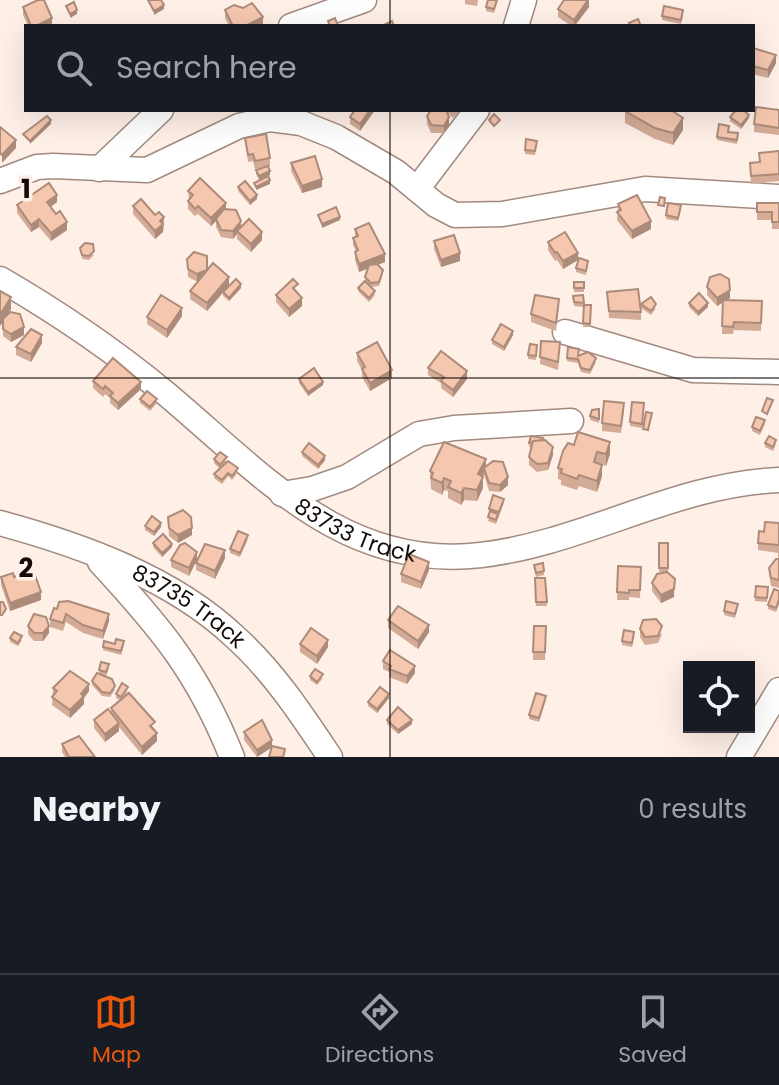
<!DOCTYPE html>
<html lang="en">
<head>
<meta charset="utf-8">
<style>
	:root { --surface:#171b24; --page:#20242c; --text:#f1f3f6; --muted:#9ea1a6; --line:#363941; --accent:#ea580c }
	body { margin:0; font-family:Poppins,sans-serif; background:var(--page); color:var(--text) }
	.controls { position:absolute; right:24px; bottom:24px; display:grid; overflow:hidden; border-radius:0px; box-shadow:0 8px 32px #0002 }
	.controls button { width:72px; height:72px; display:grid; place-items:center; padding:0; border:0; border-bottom:2px solid var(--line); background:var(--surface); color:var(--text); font:40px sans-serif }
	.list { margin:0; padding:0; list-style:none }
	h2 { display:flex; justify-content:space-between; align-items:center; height:104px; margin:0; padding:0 32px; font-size:34px }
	h2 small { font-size:26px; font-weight:400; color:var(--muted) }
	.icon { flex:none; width:44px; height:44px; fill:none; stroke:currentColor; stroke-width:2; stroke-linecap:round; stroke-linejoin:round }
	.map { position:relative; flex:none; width:779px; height:757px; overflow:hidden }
	.search { position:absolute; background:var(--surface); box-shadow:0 8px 32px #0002; left:24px; right:24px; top:24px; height:88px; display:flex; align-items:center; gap:20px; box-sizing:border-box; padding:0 28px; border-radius:0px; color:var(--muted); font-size:30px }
	.sheet { height:216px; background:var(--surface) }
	nav { display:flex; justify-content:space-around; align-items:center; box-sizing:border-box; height:112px; border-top:2px solid var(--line); background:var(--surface); font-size:22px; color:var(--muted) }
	nav a { display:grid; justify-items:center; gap:4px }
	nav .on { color:var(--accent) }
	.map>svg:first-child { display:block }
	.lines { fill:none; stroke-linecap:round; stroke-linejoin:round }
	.minor-casing { stroke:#a18a7f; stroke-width:27 }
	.minor { stroke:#fff; stroke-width:24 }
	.wall { fill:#d3ab96 }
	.shaded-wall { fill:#ac8b7a }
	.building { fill:#f5c7af; stroke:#ac8b7a; stroke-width:2 }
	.grid { fill:none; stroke:#140c08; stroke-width:2; stroke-opacity:0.55 }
	.labels { text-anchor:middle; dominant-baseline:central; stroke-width:7; stroke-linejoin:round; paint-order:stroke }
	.street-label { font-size:22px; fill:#140c08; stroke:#feefe7 }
	.grid-label { font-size:26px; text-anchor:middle; font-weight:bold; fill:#140c08; stroke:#feefe7; stroke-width:7; stroke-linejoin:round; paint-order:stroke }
</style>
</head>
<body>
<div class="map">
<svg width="779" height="757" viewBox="0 0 779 757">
	<rect width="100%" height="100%" fill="#feefe7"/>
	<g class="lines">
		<!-- minor casing -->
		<g class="minor-casing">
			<g id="minor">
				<path d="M291,26L364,0"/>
				<path d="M516,26L524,0"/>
				<path d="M99,169L161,110"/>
				<path d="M0,181L37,167L53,166L147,170L239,126L270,119L301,123L336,137L396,172L436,205L455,215L502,214L645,189L779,197"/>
				<path d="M417,189L477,110"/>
				<path id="s1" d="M0,279C57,312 114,351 164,392C260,472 343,571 481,555C584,543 675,484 779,480"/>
				<path d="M565,332L693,370L779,372"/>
				<path d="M282,494L312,489L347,477L419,434L454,428L571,421"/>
				<path id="s2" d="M0,523C81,545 173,578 235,637C273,671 302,715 330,757"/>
				<path d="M100,562C161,628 198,672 232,757"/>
				<path d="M739,757L779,690"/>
			</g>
		</g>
		<!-- minor -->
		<use href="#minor" class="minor"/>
	</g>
	<!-- wall -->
	<g class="wall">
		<path d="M465,0H478L477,6L465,4Z"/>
		<path d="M497,2L494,13L486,11V7Z"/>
		<path d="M23,7L52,26H28L23,15Z"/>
		<path d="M589,7L575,26H571L558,17V9Z"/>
		<path d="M225,10L263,25L260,26H229L225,18Z"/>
		<path d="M683,14L681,24L662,20V16Z"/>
		<path d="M753,48L776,63L768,78L753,74Z"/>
		<path d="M375,110L360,131L350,124V117Z"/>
		<path d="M431,110H461L453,118L446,111L449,125L444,133H431L427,124V116Z"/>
		<path d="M779,110V135L754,132V124Z"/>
		<path d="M625,111L683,130L673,145L655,139L625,123Z"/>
		<path d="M730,117L749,118L741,129L730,121Z"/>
		<path d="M729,132L738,133L737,144L717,140V137Z"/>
		<path d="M245,138L270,158V166H268L270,175L259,180L256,174V170L268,166L255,169L253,161L248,162Z"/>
		<path d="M537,145L535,155L525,154V150Z"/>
		<path d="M779,151V181L751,184L750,163L759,162V153Z"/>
		<path d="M291,163L322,187L302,193L291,171Z"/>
		<path d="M238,187L257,199L250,205L238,191Z"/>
		<path d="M188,191L226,209L241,227L262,240L251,252L237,239V234L233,239L221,237L216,227V221L211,226L198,214L195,216L188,209V201L189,199Z"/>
		<path d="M57,202L51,207L67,230L51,241L39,227L31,232L17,213V205Z"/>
		<path d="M757,203H779V229H772V220H757Z"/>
		<path d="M618,204L651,229L632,239L617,220Z"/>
		<path d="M133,206L164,225L163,232L155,239L133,214Z"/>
		<path d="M681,209L678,221L666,219V215Z"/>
		<path d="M355,229L385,262L377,265L383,274L379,286L371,287L375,295L369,302L358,291V288L365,281L368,268L359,272L355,260V252L356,251L353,245V238L355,237Z"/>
		<path d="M434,241L460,261L441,267L434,249Z"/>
		<path d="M548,242L578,260L563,269L557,260L555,261L548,250Z"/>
		<path d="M80,248L94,255L89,260L82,259Z"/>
		<path d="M187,259L229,285L226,288H241L229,301L223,296V293L207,311L190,299V291L198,282L188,277Z"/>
		<path d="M588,265L586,275L576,272V268Z"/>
		<rect x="574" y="282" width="10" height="10"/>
		<path d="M707,287L730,298L727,300L762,301L761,331L734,330L733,334H722L723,302L717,306L707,295Z"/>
		<path d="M0,291L11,309L7,315L24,335L11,342L3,336V322L0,326Z"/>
		<path d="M298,292L297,293L302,306L289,317L276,302V295Z"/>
		<path d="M607,292L641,312V320L609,318Z"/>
		<path d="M573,296L584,303V307L574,306Z"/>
		<path d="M689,303L708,307L698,316L689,307Z"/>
		<path d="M641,304L656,308L651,315L641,308Z"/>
		<path d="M584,305H591L590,327H583Z"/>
		<path d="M559,306L556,331L531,322V314Z"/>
		<path d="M182,316L167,338L147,324V317Z"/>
		<path d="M513,335L504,351L492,344V340Z"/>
		<path d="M541,341L560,342L558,370L540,364Z"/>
		<path d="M42,343L31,362L16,355V347Z"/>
		<path d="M537,349L536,360L528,359V355Z"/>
		<path d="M357,353L392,378L370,391L362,377V370L357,361Z"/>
		<path d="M579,356L596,362L590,374L581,372L578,363L567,361V358Z"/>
		<path d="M428,368L467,379L453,397L441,388V383L428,375Z"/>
		<path d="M299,379L323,385L308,396L299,383Z"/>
		<path d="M93,381L141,389L118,410L110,403V398L105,394L103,397L93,388Z"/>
		<path d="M140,399L157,403L150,411L140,403Z"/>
		<path d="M632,402L644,403L642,428L630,426Z"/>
		<path d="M599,409V423L590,420V416Z"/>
		<path d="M624,411L621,433L602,431V423Z"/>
		<path d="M765,424L760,435L752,431V427Z"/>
		<path d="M542,440L553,455L548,470L537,472L529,465V457L532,447H529V443Z"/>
		<path d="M568,443L610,454L606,466L597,463L602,476L597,492L579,486L577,490L561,485V480L558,479V468Z"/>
		<path d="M765,443L776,444L773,451L765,447Z"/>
		<path d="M302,452L325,460L318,469L302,456Z"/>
		<path d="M214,459L227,461L220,468L238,472L232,480L228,476L222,484L214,478V474L220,469L214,463Z"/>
		<path d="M486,467L508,485L500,492L489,491L484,474L483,477V488L477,501L464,500L461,505L448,498V491L444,490L442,495L431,489L430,471Z"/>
		<path d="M504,503L496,524L488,521L490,513L489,509Z"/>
		<path d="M168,517L192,535L178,543L169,536Z"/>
		<path d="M779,523V588L771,586L769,575V568L778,559V553L758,550V543L764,532Z"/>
		<path d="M145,526L161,527L154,536L145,530Z"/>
		<path d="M248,539L240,557L230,553V549Z"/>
		<path d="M153,543L172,547L162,557L153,547Z"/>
		<rect x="659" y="543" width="9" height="29"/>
		<path d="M197,552L189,576L171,567V560Z"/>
		<path d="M225,558L215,579L196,570V563Z"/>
		<path d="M534,565L544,571V575L536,577Z"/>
		<path d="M618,566L641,567L640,598L629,597V600H617Z"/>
		<path d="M429,570L421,589L401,582V574Z"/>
		<path d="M1,577L27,578L41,600L10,611L1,585Z"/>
		<path d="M535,578H545L547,606H536Z"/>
		<path d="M675,579L674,597L661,603L652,591V583Z"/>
		<path d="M756,586L768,587L767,602L755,601Z"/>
		<path d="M779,591V604L776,612L768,609V605Z"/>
		<path d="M738,607L735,618L724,615V611Z"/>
		<path d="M57,609L109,621L103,639L83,633L66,622L63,631L50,627V619Z"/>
		<path d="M388,620L429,632L418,649L388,628Z"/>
		<path d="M28,626L49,633L43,641H34L28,634Z"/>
		<path d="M534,626H546L545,660H533Z"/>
		<path d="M640,629L662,634L658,643L645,645L640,637Z"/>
		<path d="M634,636L632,647L622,645V641Z"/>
		<path d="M10,638L22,640L18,646L10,642Z"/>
		<path d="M115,644L124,645L121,655L103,650V647Z"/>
		<path d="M300,644L328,647L317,664L300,652Z"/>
		<path d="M383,661L415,673L407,684L389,677V672L383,669Z"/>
		<path d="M109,668L106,676L115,690L110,697L102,696L92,685V681L99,674V670Z"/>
		<path d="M310,676L323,678L317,685L310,680Z"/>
		<path d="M53,688L89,691L84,698V704L70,718L52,705Z"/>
		<path d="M128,691L125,696L155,729L157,741L142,755L119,727V731L105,742L94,728V720L111,713V708L120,700L116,698V694Z"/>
		<path d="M389,698L377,713L368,706V702Z"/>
		<path d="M546,700L539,722L529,719V715Z"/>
		<path d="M387,720L412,724L398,734L387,724Z"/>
		<path d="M244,732L285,753L284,757H269L271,748L257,757L244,740Z"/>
		<path d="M62,744L95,757H65L62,752Z"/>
	</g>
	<!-- shaded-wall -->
	<g class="shaded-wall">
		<path d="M589,0V7L574,26V20Z"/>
		<path d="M164,5V9L154,15V11Z"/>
		<path d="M77,10V14L70,18V14Z"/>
		<path d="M263,17V25L260,26H245Z"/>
		<path d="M52,18V26H36Z"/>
		<path d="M776,55V63L768,78V70Z"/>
		<path d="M370,110H375L360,131V124Z"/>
		<path d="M749,115V118L741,129V125Z"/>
		<path d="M449,117V125L444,133V126Z"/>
		<path d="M683,118V130L673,145V133Z"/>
		<path d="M51,120V124L30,144V141Z"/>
		<path d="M16,140V148L2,163V155Z"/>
		<path d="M270,171V175L259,180V176Z"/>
		<path d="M322,179V187L302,193V186Z"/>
		<path d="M270,180V184L256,190V187Z"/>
		<path d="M57,195V202L47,209V202Z"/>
		<path d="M257,195V199L250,205V201Z"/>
		<path d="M226,203V211L211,226V218Z"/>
		<path d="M164,217L163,232L155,239V231L160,221Z"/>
		<path d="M340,217V220L322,228V224Z"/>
		<path d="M39,219V227L31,232V225Z"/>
		<path d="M241,221V228L237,231V234L233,239V231Z"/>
		<path d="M651,221V229L632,239V231Z"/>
		<path d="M67,222V230L51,241V233Z"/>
		<path d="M262,232V240L251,252V244Z"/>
		<path d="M460,253V261L441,267V260Z"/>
		<path d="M578,253V260L563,269V261Z"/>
		<path d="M385,254V262L359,272V264Z"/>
		<path d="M207,270V278L197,282V274Z"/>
		<path d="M229,277V285L207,311V303Z"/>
		<path d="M241,284V288L229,301V298Z"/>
		<path d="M730,290V298L717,306V298Z"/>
		<path d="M11,297V309L0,326V315Z"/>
		<path d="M302,298V306L289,317V309Z"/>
		<path d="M708,303V307L698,316V312Z"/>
		<path d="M182,308V316L167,338V330Z"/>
		<path d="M24,327V335L11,342V334Z"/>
		<path d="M513,331V335L504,351V347Z"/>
		<path d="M42,335V343L31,362V354Z"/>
		<path d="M392,370V378L370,391V383Z"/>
		<path d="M467,371V379L453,397V390Z"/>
		<path d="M141,382V389L118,410V403Z"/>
		<path d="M323,382V385L308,396V392Z"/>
		<path d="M610,442V454L606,466V454Z"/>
		<path d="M553,447V455L548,470V463Z"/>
		<path d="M325,456V460L318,469V465Z"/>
		<path d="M486,459V470L484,468V474L478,486V474Z"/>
		<path d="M602,465V476L597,492V481Z"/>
		<path d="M483,477V488L477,501V490Z"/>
		<path d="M508,477V485L500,492V485Z"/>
		<path d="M444,478V490L442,495V483Z"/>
		<path d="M464,488V500L461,505V493Z"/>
		<path d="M161,523V527L154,536V532Z"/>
		<path d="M192,528V535L178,543V535Z"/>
		<path d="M172,544V547L162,557V553Z"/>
		<path d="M225,550V558L215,579V571Z"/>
		<path d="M197,552V560L189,576V568Z"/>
		<path d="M429,562V570L421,589V582Z"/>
		<path d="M674,589V597L661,603V595Z"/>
		<path d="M41,592V600L10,611V603Z"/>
		<path d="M109,614V621L103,639V631Z"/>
		<path d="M429,625V632L418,649V641Z"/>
		<path d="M49,626V633L43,641V633Z"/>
		<path d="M328,640V647L317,664V656Z"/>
		<path d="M415,666V673L407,684V676Z"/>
		<path d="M89,684V691L84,698V704L70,718V710Z"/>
		<path d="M389,694V698L377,713V709Z"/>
		<path d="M412,720V724L398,734V730Z"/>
		<path d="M119,723V731L105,742V734Z"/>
		<path d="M157,733V741L142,755V747Z"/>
		<path d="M272,740V747L257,757V750Z"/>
	</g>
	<!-- building -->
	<g class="building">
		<path d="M38,0H44L52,18L36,26H31L23,7Z"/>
		<path d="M148,0H161L164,5L154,11Z"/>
		<path d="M488,0H497L494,9L486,7Z"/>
		<path d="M564,0H588L574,20L558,9Z"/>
		<path d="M74,2L77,10L70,14L66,6Z"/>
		<path d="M252,3L263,17L245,26H233L225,10L234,5L243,8Z"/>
		<path d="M664,6L683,10L681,20L662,16Z"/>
		<path d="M335,18L338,26H330L328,21Z"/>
		<path d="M638,19L641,26H631L629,23Z"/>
		<path d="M392,21L394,26H382Z"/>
		<path d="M753,48L776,55L768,70L753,66Z"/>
		<path d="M756,107L779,110V128L754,124Z"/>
		<path d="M355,110H370L360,124L350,117Z"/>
		<path d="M431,110H446L449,117L444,126L431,125L427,116Z"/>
		<path d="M626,110H671L683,118L673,133L655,128L625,111Z"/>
		<path d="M736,110H743L749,115L741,125L730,117Z"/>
		<path d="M494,114L500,120L494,126L489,120Z"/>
		<path d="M47,116L51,120L30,141L23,134Z"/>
		<path d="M719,124L729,126L728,132L738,133L737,140L717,137Z"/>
		<path d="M0,127L16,140L2,155L0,153Z"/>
		<path d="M266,134L270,158L255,161L253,154L248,155L245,138Z"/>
		<path d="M526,139L537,141L535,151L525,150Z"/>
		<path d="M779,151V174L751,176L750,163L760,162L759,153Z"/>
		<path d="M315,156L322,179L302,186L291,163Z"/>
		<path d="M268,166L270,171L259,176L256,170Z"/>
		<path d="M268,176L270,180L256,187L254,183Z"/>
		<path d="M200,178L226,203L211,218L198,206L195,209L188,201L193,195L188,191Z"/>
		<path d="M245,181L257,195L250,201L238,187Z"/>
		<path d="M49,183L57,195L47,202L56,214L60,211L67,222L51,233L39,219L31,225L17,205Z"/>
		<path d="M637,195L651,221L632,231L617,212L621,210L618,204Z"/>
		<path d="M660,197L665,198L664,206L658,205Z"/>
		<path d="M141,199L155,215L159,212L164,217L160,221L163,224L155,231L133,206Z"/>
		<path d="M668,203L681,205L678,218L666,215Z"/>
		<path d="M757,203H779V222H772V212H757Z"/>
		<path d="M336,207L340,217L322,224L318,215Z"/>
		<path d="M224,209L236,210L241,221L233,231L221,230L216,219Z"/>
		<path d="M249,219L262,232L251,244L237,231Z"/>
		<path d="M369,223L385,254L359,264L355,252L358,250L353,238L358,236L355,229Z"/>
		<path d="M565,232L578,253L563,261L557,252L555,253L548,242Z"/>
		<path d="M454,235L460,253L441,260L434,241Z"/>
		<path d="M85,243L93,244L94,251L89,256L82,255L80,248Z"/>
		<path d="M194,252L207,256V270L197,274L188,269L187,259Z"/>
		<path d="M579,258L588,261L586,271L576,268Z"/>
		<path d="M213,263L229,277L207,303L190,291Z"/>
		<path d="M377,264L383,270L379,282L371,283L365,277L369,265Z"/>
		<path d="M720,274L729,279L730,290L717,298L707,287L710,277Z"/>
		<path d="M236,279L241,284L229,298L223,292Z"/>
		<path d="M293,279L298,284L293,288L302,298L289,309L276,295Z"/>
		<path d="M365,281L375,291L369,298L358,288Z"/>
		<rect x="574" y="282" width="10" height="6"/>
		<path d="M638,289L641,312L609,311L607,292Z"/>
		<path d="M0,291L11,297L0,315Z"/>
		<path d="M699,293L708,303L698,312L689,303Z"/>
		<path d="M161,295L182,308L167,330L147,317Z"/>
		<path d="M535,295L559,299L556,323L531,314Z"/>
		<path d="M583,295L584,303L574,302L573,296Z"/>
		<path d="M651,297L656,304L651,311L641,304Z"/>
		<path d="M723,300L762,301L761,323L734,322L733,327L722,326Z"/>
		<path d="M584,305H591L590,324L583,323Z"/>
		<path d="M10,312L20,314L24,327L11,334L3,329V319Z"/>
		<path d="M501,324L513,331L504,347L492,340Z"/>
		<path d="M31,329L42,335L31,354L16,347Z"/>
		<path d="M541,341L560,342L558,362L540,357Z"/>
		<path d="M377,342L392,370L370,383L362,369L365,367L357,353Z"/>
		<path d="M530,344L537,345L536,356L528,355Z"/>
		<path d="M568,347L579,349L578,356L588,352L596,358L590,370L581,368L578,359L567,358Z"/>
		<path d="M441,351L467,371L453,390L441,381L444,377L428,368Z"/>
		<path d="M113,358L141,382L118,403L110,396L113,393L105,386L103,389L93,381Z"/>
		<path d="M314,368L323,382L308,392L299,379Z"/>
		<path d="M147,391L157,399L150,407L140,399Z"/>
		<path d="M767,398L773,400L767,414L762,411Z"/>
		<path d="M604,401L624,403L621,426L602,423Z"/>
		<path d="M632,402L644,403L642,424L630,422Z"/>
		<path d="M599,409V419L590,416L592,410Z"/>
		<path d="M646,412L652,413L648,430L643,429Z"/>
		<path d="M756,417L765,420L760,431L752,427Z"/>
		<path d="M578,432L610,442L606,454L597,452L594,462L602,465L597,481L579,475L577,479L561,473L562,469L558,468L563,451L568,443L574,445Z"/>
		<path d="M531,436L543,438L542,440L529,443Z"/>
		<path d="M769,436L776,440L773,447L765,443Z"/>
		<path d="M545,440L553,447L548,463L537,464L529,457L533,441Z"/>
		<path d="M444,442L486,459L478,474L483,477L477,490L464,488L461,493L448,487L451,481L444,478L442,483L431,478L433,473L430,471Z"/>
		<path d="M309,443L325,456L318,465L302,452Z"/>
		<path d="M220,452L227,457L220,465L214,459Z"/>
		<path d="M228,461L238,468L232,476L228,473L222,480L214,474Z"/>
		<path d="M493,461L503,462L508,477L500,485L489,483L484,468Z"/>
		<path d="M493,495L504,499L499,512L489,509Z"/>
		<path d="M183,510L191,517L192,528L178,535L169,528L168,517Z"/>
		<path d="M490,511L498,514L496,520L488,517Z"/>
		<path d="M152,516L161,523L154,532L145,526Z"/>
		<path d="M765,522L779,523V545L758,543L759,531L764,532Z"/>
		<path d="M238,531L248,535L240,553L230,549Z"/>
		<path d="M163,534L172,544L162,553L153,543Z"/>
		<path d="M185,543L197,552L189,568L171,560L180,545Z"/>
		<rect x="659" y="543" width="9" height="25"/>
		<path d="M205,544L225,550L215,571L196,563Z"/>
		<path d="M409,554L429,562L421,582L401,574Z"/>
		<path d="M776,559H779V580L771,578L769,568Z"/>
		<path d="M543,563L544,571L536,573L534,565Z"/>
		<path d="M618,566L641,567L640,590H629V593L617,592Z"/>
		<path d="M667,572L675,579L674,589L661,595L652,583L657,574Z"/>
		<path d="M13,573L14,577L26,573L27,578L35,575L41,592L10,603L1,577Z"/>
		<path d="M535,578H545L547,602H536Z"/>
		<path d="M756,586L768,587L767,598L755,597Z"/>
		<path d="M774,589L779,591V600L776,608L768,605Z"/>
		<path d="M68,601L109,614L103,631L83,625L66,614L63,623L50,619L54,608L57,609L59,602Z"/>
		<path d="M726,601L738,604L735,614L724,611Z"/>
		<path d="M0,602H3L6,609L2,615H0Z"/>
		<path d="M398,606L429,625L418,641L388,620Z"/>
		<path d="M34,614L46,617L49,626L43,633H34L28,626Z"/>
		<path d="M656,619L662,626L658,636L645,637L640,629L643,620Z"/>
		<path d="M534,626H546L545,652H533Z"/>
		<path d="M311,628L328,640L317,656L300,644Z"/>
		<path d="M624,630L634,632L632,643L622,641Z"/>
		<path d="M14,632L22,636L18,643L10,638Z"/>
		<path d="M116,639L124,641L121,651L103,647L104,641L115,644Z"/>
		<path d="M390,650L415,666L407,676L389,669L391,666L383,661Z"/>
		<path d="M101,662L109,664L106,672L99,670Z"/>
		<path d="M315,669L323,674L317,682L310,676Z"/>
		<path d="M70,671L89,684L81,694L84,696L70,710L52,697L57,691L53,688Z"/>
		<path d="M97,673L112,679L115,686L110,693L102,692L92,681Z"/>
		<path d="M122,683L128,687L121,697L116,694Z"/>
		<path d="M380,687L389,694L377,709L368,702Z"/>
		<path d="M129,693L155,722L150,726L157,733L142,747L111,708Z"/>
		<path d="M536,693L546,696L539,718L529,715Z"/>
		<path d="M398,707L412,720L398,730L387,720Z"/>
		<path d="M108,709L119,723L105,734L94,720Z"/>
		<path d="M262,720L272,740L257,750L244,732Z"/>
		<path d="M79,736L95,757H69L62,744Z"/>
		<path d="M272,746L285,749L283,757H269Z"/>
	</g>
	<!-- grid -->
	<path class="grid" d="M390,0V26M390,110V757M0,378H779"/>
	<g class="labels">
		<!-- street labels -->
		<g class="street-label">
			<text stroke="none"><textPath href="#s1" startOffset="438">83733 Track</textPath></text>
			<text stroke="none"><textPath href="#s2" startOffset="208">83735 Track</textPath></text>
		</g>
	</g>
	<g class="grid-label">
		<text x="26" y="198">1</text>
		<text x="26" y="577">2</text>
	</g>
</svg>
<div class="controls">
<button><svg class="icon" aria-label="locate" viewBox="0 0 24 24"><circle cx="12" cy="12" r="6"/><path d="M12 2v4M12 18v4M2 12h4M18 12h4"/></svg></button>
</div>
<div class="search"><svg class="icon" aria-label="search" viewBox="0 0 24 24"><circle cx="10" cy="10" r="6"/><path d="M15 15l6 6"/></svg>Search here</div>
</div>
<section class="sheet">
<h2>Nearby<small>0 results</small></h2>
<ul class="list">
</ul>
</section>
<nav>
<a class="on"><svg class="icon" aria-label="map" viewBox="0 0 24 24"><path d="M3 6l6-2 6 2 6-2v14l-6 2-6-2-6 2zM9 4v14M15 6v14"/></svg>Map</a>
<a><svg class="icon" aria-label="directions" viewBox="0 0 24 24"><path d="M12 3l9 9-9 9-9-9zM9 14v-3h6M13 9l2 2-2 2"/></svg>Directions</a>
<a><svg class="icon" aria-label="saved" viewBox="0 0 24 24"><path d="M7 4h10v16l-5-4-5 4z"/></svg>Saved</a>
</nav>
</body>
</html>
